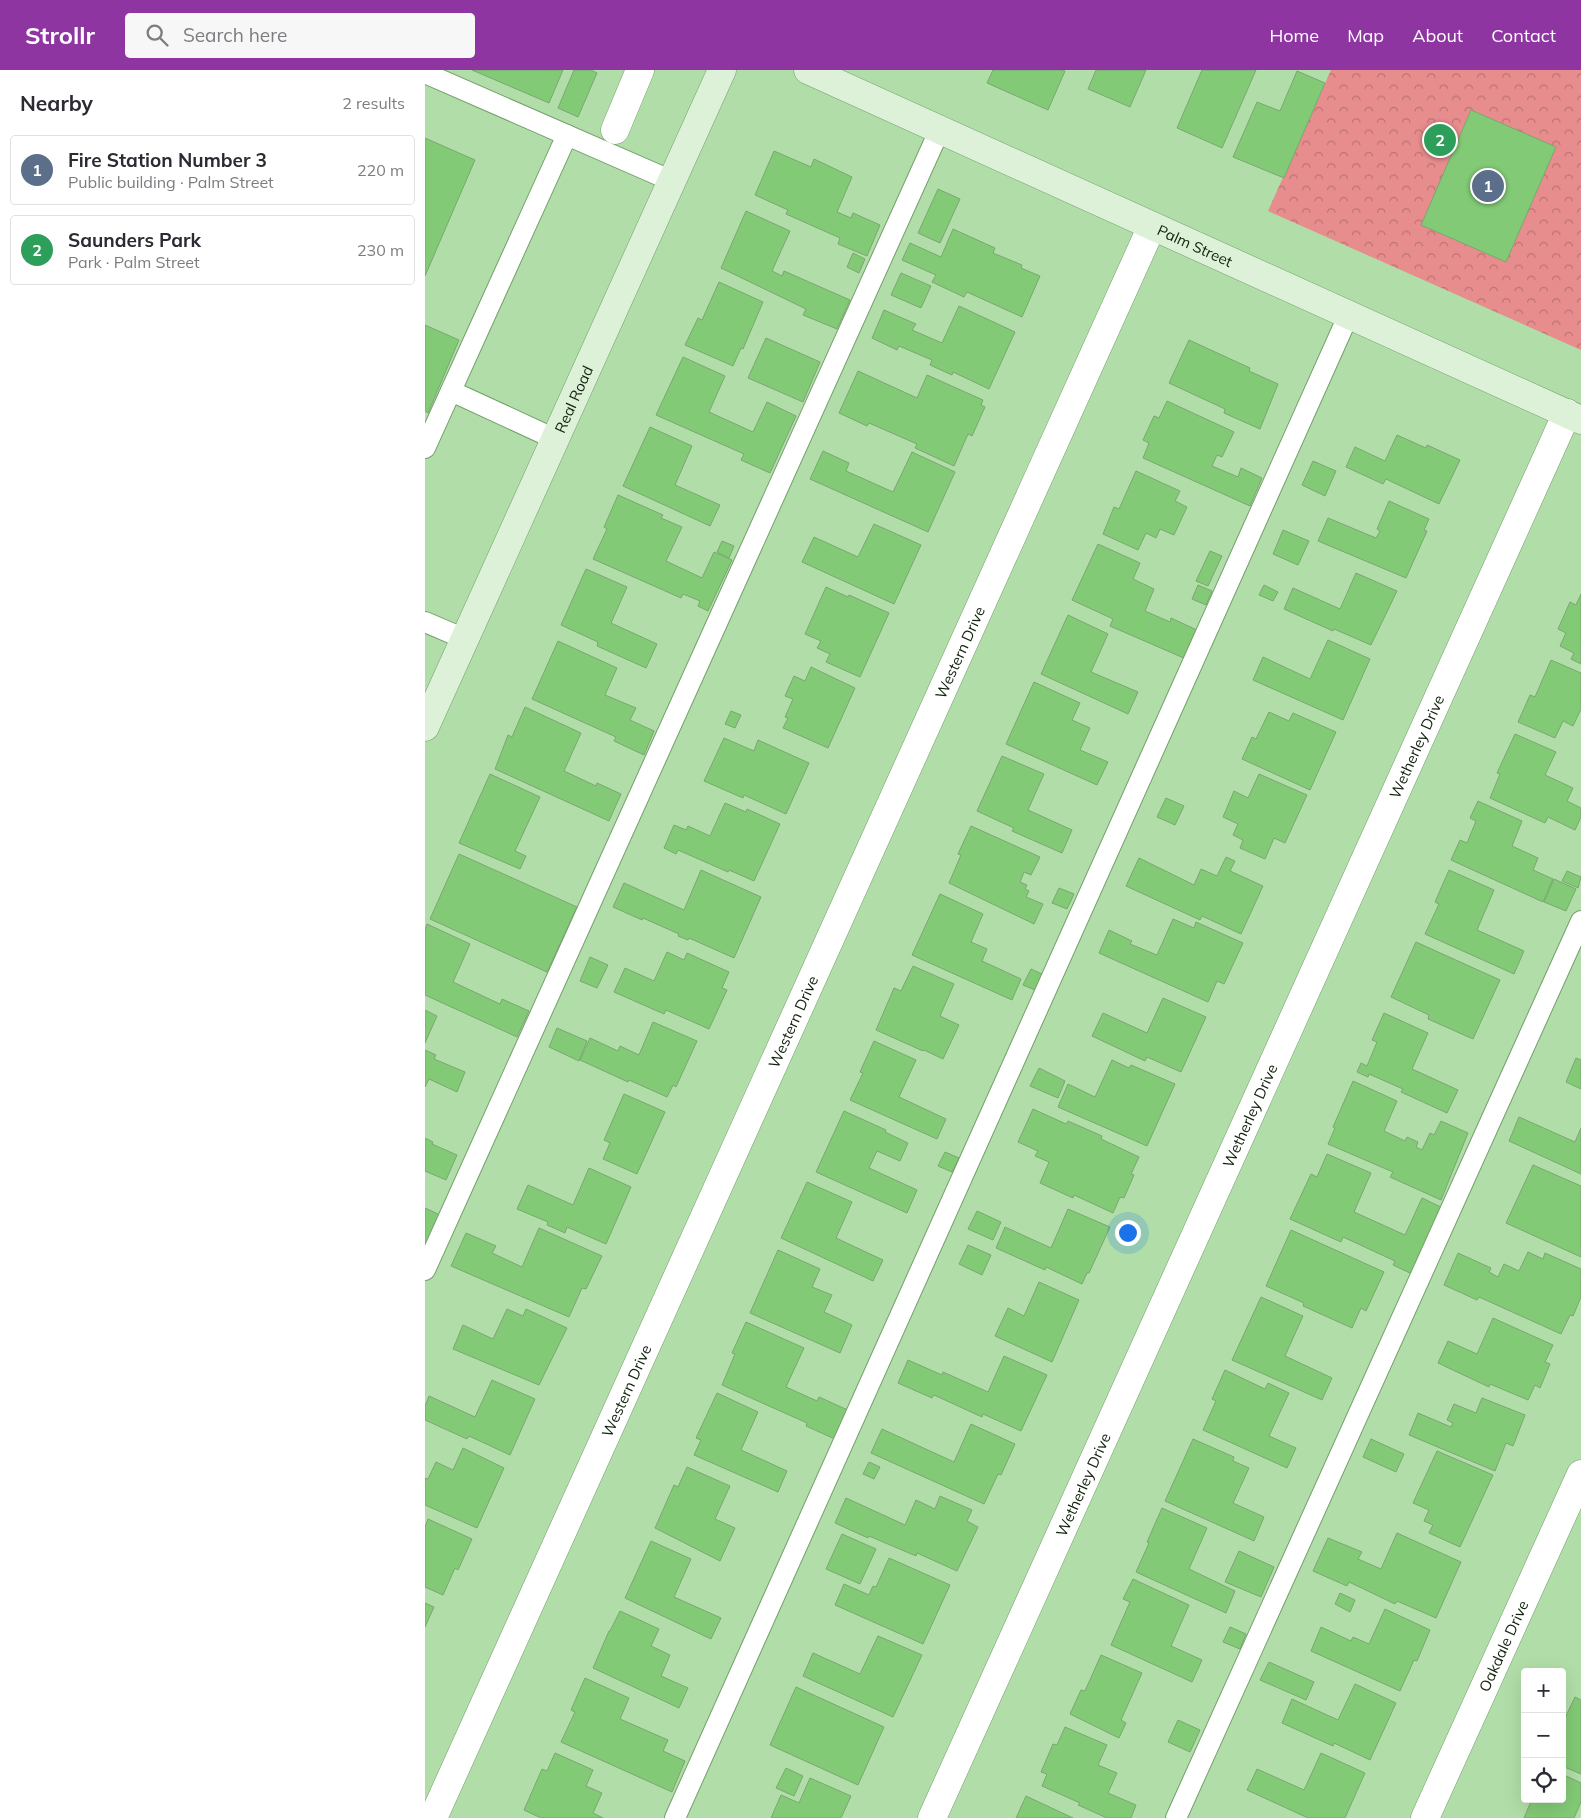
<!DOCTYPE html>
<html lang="en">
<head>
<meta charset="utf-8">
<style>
	:root { --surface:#fff; --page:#f7f7f7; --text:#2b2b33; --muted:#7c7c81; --line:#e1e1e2; --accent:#8e35a1 }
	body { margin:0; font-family:Mulish,sans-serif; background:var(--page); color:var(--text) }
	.controls { position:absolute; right:15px; bottom:15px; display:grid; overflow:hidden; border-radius:5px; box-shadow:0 5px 20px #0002 }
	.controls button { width:45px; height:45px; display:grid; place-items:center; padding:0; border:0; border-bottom:1px solid var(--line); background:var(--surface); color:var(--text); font:25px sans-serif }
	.you { position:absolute; left:702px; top:1162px; width:18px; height:18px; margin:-12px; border:4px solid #fff; border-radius:50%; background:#1a73e8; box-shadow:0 0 0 8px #1a73e833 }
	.badge { display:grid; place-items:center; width:32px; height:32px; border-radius:50%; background:var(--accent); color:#fff; font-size:16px; font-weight:700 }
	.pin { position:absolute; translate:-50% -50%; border:2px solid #fff; box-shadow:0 1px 5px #0006 }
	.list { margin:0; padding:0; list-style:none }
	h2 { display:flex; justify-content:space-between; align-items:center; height:65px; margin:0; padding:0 20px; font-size:21px }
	h2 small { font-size:16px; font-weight:400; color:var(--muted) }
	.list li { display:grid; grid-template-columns:32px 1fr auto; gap:15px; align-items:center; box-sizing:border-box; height:70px; margin:0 10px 10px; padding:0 10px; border:1px solid var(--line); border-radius:5px }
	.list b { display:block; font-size:19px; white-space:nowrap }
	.list p { margin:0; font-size:16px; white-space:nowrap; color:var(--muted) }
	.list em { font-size:16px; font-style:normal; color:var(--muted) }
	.icon { flex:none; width:28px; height:28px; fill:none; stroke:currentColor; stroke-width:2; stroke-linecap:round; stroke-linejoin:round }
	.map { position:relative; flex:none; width:1156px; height:1748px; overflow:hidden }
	header { display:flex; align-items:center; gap:30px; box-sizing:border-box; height:70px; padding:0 25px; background:var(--accent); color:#fff }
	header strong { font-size:24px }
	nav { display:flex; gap:28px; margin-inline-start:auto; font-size:18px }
	.search { width:350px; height:45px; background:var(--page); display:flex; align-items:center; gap:12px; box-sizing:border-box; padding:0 18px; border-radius:5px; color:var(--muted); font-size:19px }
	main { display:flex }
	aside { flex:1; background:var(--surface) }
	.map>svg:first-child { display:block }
	.park { fill:url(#park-crowns) }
	.building { fill:#83ca76; stroke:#7ba672 }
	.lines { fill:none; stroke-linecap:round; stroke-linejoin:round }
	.lane-casing { stroke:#739f6b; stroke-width:22 }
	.street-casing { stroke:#739f6b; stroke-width:29 }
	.secondary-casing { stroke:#739f6b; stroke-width:29 }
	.lane { stroke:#fff; stroke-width:20 }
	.street { stroke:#fff; stroke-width:28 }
	.secondary { stroke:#dcf1d8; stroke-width:28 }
	.labels { text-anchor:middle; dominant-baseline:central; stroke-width:4; stroke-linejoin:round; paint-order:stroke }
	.street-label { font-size:15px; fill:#10210c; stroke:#b1dea8 }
</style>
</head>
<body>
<header>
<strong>Strollr</strong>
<div class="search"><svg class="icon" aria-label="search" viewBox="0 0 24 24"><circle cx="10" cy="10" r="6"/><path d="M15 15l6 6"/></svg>Search here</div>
<nav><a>Home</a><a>Map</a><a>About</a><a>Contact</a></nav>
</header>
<main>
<aside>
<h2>Nearby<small>2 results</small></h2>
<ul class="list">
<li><span class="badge" style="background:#5c6f8a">1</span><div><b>Fire Station Number 3</b><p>Public building · Palm Street</p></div><em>220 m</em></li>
<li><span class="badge" style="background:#2e9e5b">2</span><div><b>Saunders Park</b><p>Park · Palm Street</p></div><em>230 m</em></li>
</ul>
</aside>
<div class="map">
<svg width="1156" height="1748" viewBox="0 0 1156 1748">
	<defs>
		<pattern id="park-crowns" width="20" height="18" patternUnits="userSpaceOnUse" patternTransform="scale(1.25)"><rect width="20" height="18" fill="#e88d8d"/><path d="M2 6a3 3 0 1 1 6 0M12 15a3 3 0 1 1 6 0" fill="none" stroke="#bb7372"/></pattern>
	</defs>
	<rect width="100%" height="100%" fill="#b1dea8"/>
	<!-- park -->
	<path class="park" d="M906,0H1156V280L843,141Z"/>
	<!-- building -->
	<g class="building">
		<path d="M47,0H138L124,33Z"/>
		<path d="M149,0H166L172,3L153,47L133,38Z"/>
		<path d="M568,0H637L640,1L623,40L562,13Z"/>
		<path d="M671,0H721L705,37L663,19Z"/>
		<path d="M777,0H831L797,78L752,58Z"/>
		<path d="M872,1L900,13L859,108L808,87L832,32L855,41Z"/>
		<path d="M1046,40L1131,77L1081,192L996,155Z"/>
		<path d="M0,68L50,90L0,206Z"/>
		<path d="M349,81L386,97L389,89L427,107L412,142L426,148L428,143L455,155L442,186L413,174L415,168L361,144L363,140L330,125Z"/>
		<path d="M513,119L535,129L515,173L493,163Z"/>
		<path d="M321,141L365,161L347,201L357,206L359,201L425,230L412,259L378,245L381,239L296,198Z"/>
		<path d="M528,159L570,178L568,183L597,195L596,198L615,206L597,247L542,222L539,227L507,212L511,205L477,190L485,173L516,187Z"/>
		<path d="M428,183L440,189L434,203L422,197Z"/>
		<path d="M476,203L506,216L496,238L466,225Z"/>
		<path d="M294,212L338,232L318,279L316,278L308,296L260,275L273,248L277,250Z"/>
		<path d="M534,236L590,262L564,319L528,302L527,305L505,295L507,290L474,276L472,280L447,268L459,240L491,254L487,260L517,273Z"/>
		<path d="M0,255L34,270L3,343L0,341Z"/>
		<path d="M341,268L395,292L378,332L323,308Z"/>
		<path d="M764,270L825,298L824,301L853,314L835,359L799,343L800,339L744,313Z"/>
		<path d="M258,287L300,306L284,342L328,362L342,332L371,346L345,403L316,390L319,384L231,345Z"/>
		<path d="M433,301L492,328L502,305L558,330L556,335L560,337L547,366L543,364L529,396L490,378L492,374L444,353L442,356L414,343Z"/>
		<path d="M742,331L809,362L797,387L792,385L787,396L813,407L816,398L837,408L825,436L718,388L724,373L718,370L729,346L734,348Z"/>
		<path d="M225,357L267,376L250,415L295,435L285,456L198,416Z"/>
		<path d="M972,365L1001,378L1002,375L1035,390L1014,434L961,409L958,414L921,397L930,377L960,391Z"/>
		<path d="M398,381L424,393L421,401L468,422L487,382L530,402L503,462L385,409Z"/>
		<path d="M888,391L911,401L900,426L877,415Z"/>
		<path d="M711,401L755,421L750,431L762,437L749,465L735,459L731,468L721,463L713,480L678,464L689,437L694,439Z"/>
		<path d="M193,425L238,445L236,448L257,457L241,491L277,508L289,482L307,490L283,541L273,536L275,531L258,524L256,528L168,489L182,459L179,457Z"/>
		<path d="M964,431L1004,449L999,460L1002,461L981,508L893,471L903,448L951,468L955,461L952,459Z"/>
		<path d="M449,454L496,475L469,534L377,492L389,467L433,487Z"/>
		<path d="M858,460L884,471L873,495L848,484Z"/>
		<path d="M297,471L309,476L304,488L292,482Z"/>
		<path d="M673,474L715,493L708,509L729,519L720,541L745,552L746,548L774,561L761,589L685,556L688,549L647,530Z"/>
		<path d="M785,481L797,486L783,516L771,511Z"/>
		<path d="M161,499L202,517L186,553L232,574L221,598L172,576L173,572L136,555Z"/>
		<path d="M931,503L972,521L946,575L909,559L908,561L859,539L868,518L915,539Z"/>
		<path d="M773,515L787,521L781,535L767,529Z"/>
		<path d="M839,515L853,522L848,531L834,525Z"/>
		<path d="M401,517L423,527L424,525L464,543L435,607L401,592L405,584L392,578L396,571L380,564Z"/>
		<path d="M1156,524V594L1146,589L1149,583L1135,576L1141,563L1133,559L1145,532L1151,535Z"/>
		<path d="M643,545L683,564L666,602L713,622L703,644L616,604Z"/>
		<path d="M903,570L945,589L918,650L828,610L838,587L885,609Z"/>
		<path d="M133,571L192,598L180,625L211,638L205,650L229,661L219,685L189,671L191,667L107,629Z"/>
		<path d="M1126,590L1156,603V639L1148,656L1138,651L1130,668L1093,652L1105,625L1110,627Z"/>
		<path d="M386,597L430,618L403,678L358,658L363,648L360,647L368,629L360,626L369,606L380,611Z"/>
		<path d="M609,612L655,633L647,650L665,658L655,680L683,692L672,715L581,674Z"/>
		<path d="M100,637L156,663L139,701L171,716L172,713L196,724L184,751L70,699L83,665L87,667Z"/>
		<path d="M306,641L316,645L310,658L300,654Z"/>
		<path d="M844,642L864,651L868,643L911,662L885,720L817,689L827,667L831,669Z"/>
		<path d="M1090,664L1131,682L1120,705L1148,718L1142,731L1156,738V747L1150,760L1123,747L1120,753L1065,728L1075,704L1072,703Z"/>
		<path d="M299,668L329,681L333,670L384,693L361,744L319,725L318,728L279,711Z"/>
		<path d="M577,686L619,704L603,740L647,760L637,783L587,761L589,758L552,741Z"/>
		<path d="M65,704L115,727L90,781L101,786L95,799L34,773Z"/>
		<path d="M834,704L882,725L860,773L849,768L840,789L815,778L818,770L808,765L813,754L798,747L809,721L823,728Z"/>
		<path d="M741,728L759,736L750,755L732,747Z"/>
		<path d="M1053,731L1097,751L1087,776L1113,788L1108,800L1128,809L1118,832L1026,790L1035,770L1042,773L1051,751L1045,748Z"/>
		<path d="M300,733L321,742L322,739L355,754L329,811L304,800L303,802L253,780L251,784L239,778L249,755L261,760L263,756L285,766Z"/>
		<path d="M546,756L615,787L606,805L599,802L595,812L602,815L600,819L604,821L601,827L618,834L609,854L524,813L536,785L533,784Z"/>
		<path d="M34,784L152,837L122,902L5,849Z"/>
		<path d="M801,787L810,791L805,801L838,816L816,864L777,846L775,850L701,816L714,788L769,815L776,799L792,806Z"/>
		<path d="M276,800L336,827L309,888L264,868L263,870L253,866L254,864L218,848L217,850L188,837L199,813L259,840Z"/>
		<path d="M1024,800L1069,820L1052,860L1099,881L1089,904L1000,864L1014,834L1010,832Z"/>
		<path d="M1142,801L1156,807L1153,818L1137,811Z"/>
		<path d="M1129,809L1151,819L1141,841L1119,832Z"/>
		<path d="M634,818L649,824L642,839L627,833Z"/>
		<path d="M515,824L558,844L546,872L562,879L557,891L596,909L587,930L487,885Z"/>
		<path d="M748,849L769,858L771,852L818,873L799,914L792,911L783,932L674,883L684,860L707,871L705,874L732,885Z"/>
		<path d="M2,854L45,874L28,912L75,934L77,929L104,941L92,967L0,925V860Z"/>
		<path d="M991,872L1075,910L1048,969L1003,949L1004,945L966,927Z"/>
		<path d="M242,882L259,890L262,883L304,902L297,918L302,920L284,959L241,940L239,944L189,922L200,898L229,911Z"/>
		<path d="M165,887L183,895L172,918L155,911Z"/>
		<path d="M488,896L529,914L515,946L534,955L518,989L499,980L498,981L451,960L469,918L476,921Z"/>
		<path d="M606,899L617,904L610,920L598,915Z"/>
		<path d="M738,928L781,947L756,1002L722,987L720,991L667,966L678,943L722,963Z"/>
		<path d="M0,940L12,946L0,973Z"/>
		<path d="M959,943L1003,963L987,999L1033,1020L1022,1043L976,1022L978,1019L944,1004L943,1007L932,1002L936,993L942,996L952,972L947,970Z"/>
		<path d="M228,952L272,971L251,1017L248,1015L242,1027L204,1010L203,1012L155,990L165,968L193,981L195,976L214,985Z"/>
		<path d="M132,958L162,971L154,991L124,977Z"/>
		<path d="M449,971L491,990L474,1027L521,1049L512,1069L425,1030L438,1003L435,1002Z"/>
		<path d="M0,980L11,985L9,989L40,1002L32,1022L4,1009L0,1017Z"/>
		<path d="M1151,988L1156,990V1019L1141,1012Z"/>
		<path d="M687,990L704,998L706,995L750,1014L722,1076L633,1037L643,1014L670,1027Z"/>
		<path d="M614,998L640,1011L633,1028L605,1016Z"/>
		<path d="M928,1011L972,1031L959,1061L980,1071L982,1067L993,1072L991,1077L997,1080L1005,1063L1009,1065L1016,1051L1043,1063L1016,1130L965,1107L968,1102L903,1074L910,1058L908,1057Z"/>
		<path d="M199,1024L240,1042L212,1104L178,1089L185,1073L179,1070Z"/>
		<path d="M608,1039L641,1054L643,1051L677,1066L676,1069L714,1087L706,1104L709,1105L699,1128L695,1127L688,1143L649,1125L648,1128L615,1113L624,1092L610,1086L613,1081L593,1072Z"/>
		<path d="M419,1041L461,1060L460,1062L483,1073L475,1091L452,1081L444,1098L492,1120L482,1143L391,1102Z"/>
		<path d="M1094,1047L1150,1072L1156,1058V1104L1084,1071Z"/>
		<path d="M0,1068L8,1072L7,1074L32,1085L21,1110L0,1101Z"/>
		<path d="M520,1082L534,1088L527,1102L513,1096Z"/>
		<path d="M902,1084L946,1103L929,1142L980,1165L997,1128L1016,1137L987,1204L968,1195L970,1191L918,1167L916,1172L865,1149L886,1104L892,1107Z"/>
		<path d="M1108,1095L1156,1116V1187L1081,1153Z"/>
		<path d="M164,1098L206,1117L181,1174L142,1157L140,1163L122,1155L123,1152L92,1139L103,1115L148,1135Z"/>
		<path d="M382,1112L427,1132L411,1168L458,1190L448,1211L356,1168Z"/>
		<path d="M0,1138L15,1145L0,1178Z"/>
		<path d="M643,1139L685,1157L664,1203H662L657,1214L621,1197L620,1200L571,1178L580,1157L626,1178Z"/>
		<path d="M552,1141L576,1152L568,1170L543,1159Z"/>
		<path d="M114,1158L177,1186L161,1219L157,1218L144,1247L26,1196L41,1163L71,1176L67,1183L97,1197Z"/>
		<path d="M866,1160L959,1202L941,1241L936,1238L927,1258L878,1236L879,1233L841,1216Z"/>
		<path d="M543,1175L566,1185L557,1205L534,1194Z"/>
		<path d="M353,1180L395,1199L387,1217L407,1225L399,1242L427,1255L415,1283L325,1243Z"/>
		<path d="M1103,1182L1118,1189L1120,1183L1156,1199V1227L1148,1246L1145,1245L1136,1264L1054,1227L1052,1230L1019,1215L1033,1183L1066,1198L1064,1202L1073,1207L1079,1194L1094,1201Z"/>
		<path d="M614,1212L654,1230L627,1292L570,1266L583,1238L599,1246Z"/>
		<path d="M836,1227L878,1246L860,1286L907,1308L897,1330L807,1290Z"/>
		<path d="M82,1239L98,1246L101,1239L142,1258L114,1315L28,1279L38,1255L68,1269Z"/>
		<path d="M1068,1248L1128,1275L1120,1292L1125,1294L1115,1318L1110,1315L1103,1330L1065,1314L1064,1317L1013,1293L1023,1271L1052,1284Z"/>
		<path d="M321,1252L379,1278L361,1317L392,1331L394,1327L425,1341L412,1370L381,1356L382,1353L297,1315L310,1284L307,1283Z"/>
		<path d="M579,1286L622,1305L596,1361L558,1344L557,1347L509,1325L507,1328L473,1313L483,1290L517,1305L518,1302L563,1322Z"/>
		<path d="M800,1300L840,1319L843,1313L864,1323L844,1366L871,1378L862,1398L778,1360L791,1331L787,1329Z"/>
		<path d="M67,1310L110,1329L85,1385L44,1366L42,1369L0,1350V1336L4,1326L50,1347Z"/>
		<path d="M292,1323L333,1342L316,1380L362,1401L353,1422L269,1385L276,1370L271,1368Z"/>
		<path d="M1057,1328L1100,1345L1088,1376L1081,1373L1070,1401L984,1365L993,1343L1026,1357L1028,1353L1022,1350L1029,1334L1051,1343Z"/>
		<path d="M546,1354L590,1374L576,1405L573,1404L559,1434L446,1383L457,1359L529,1392Z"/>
		<path d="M768,1369L809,1387L808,1391L824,1398L808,1433L839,1447L829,1471L740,1431Z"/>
		<path d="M946,1369L979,1384L971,1402L938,1387Z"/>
		<path d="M38,1378L79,1398L52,1458L0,1435V1408L3,1409L11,1392L28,1400Z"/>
		<path d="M1012,1381L1068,1405L1035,1477L1004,1463L1008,1455L999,1451L1004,1440L988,1433Z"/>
		<path d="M444,1392L455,1397L449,1409L438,1404Z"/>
		<path d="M262,1397L305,1416L290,1449L310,1458L295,1491L230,1458L249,1415L253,1417Z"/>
		<path d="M515,1426L547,1440L542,1451L553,1457L532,1501L492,1483L491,1486L444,1466L443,1468L410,1453L421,1428L480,1455L491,1430L510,1439Z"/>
		<path d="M737,1438L782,1458L764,1499L810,1521L801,1543L711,1502L724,1473L722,1472Z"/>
		<path d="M3,1449L47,1469L33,1500L30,1498L18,1525L0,1517V1457Z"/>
		<path d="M972,1463L1036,1492L1011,1548L972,1531L970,1534L924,1512L922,1516L888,1501L903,1468L937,1482L933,1489L956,1499Z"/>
		<path d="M417,1464L451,1479L435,1514L401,1499Z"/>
		<path d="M226,1471L266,1489L249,1527L296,1548L286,1569L200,1528Z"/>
		<path d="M814,1481L849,1497L836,1527L800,1512Z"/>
		<path d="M464,1488L525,1515L498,1574L410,1535L419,1514L444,1525L448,1516L451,1517Z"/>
		<path d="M708,1509L764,1535L746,1576L777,1590L767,1612L686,1575L705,1532L698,1529Z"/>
		<path d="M915,1523L930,1530L925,1542L910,1534Z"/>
		<path d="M0,1533L9,1537L0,1557Z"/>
		<path d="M960,1539L1005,1560L992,1591L989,1590L975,1621L886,1581L896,1557L926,1571L928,1567L944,1574Z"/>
		<path d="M195,1541L234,1559L226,1576L245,1585L236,1606L263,1618L254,1638L168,1598L184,1561H185Z"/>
		<path d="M805,1557L821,1564L815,1579L798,1572Z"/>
		<path d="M453,1566L497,1585L468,1647L378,1606L388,1583L435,1604Z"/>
		<path d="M676,1585L717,1603L696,1650L701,1653L694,1668L645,1644L656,1620L660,1621Z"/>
		<path d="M844,1592L889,1612L881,1630L835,1610Z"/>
		<path d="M160,1608L204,1628L195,1649L243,1670L238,1681L260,1691L247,1722L136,1672L150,1642L146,1640Z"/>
		<path d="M930,1614L971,1633L945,1690L909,1673L908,1676L857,1653L867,1629L913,1650Z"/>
		<path d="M371,1617L459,1657L433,1715L345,1675Z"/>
		<path d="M1150,1627L1156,1630V1704L1137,1696V1654Z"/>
		<path d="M753,1650L775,1660L765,1682L743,1672Z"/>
		<path d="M640,1657L682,1675L673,1695L692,1703L683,1723L711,1735L706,1748H682L653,1735L655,1733L617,1716L622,1704L616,1702L628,1674L632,1675Z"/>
		<path d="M130,1683L168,1700L161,1716L177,1723L168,1743L178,1748H116L99,1740L117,1699L122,1701Z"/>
		<path d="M896,1683L940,1703L920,1748H883L822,1720L832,1699L879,1720Z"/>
		<path d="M361,1698L378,1706L369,1726L351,1718Z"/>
		<path d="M1137,1704L1156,1713V1732L1149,1748H1099L1107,1729H1137Z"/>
		<path d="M385,1708L426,1726L416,1748H346L356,1725L374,1733Z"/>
		<path d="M601,1726L648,1748H591Z"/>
	</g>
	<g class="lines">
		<!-- lane casing -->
		<g class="lane-casing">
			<g id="lane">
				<path d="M0,3L247,111"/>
				<path d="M26,321L130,369"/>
				<path d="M0,378L142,65"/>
				<path d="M0,552L40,569"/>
				<path d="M0,1200L515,59"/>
				<path d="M250,1748L924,244"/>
				<path d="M751,1748L1156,851"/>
			</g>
		</g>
		<!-- street casing -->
		<g class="street-casing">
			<g id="street">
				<path d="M190,60L215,0"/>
				<path id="s1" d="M8,1748L727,156"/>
				<path id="s2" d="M507,1748L1142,343"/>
				<path id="s3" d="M1000,1748L1156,1404"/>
			</g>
		</g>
		<!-- secondary casing -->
		<g class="secondary-casing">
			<g id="secondary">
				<path id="s4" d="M383,0L1156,350"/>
				<path id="s5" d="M0,657L297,0"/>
			</g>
		</g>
		<!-- lane -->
		<use href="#lane" class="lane"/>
		<!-- street -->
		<use href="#street" class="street"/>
		<!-- secondary -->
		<use href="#secondary" class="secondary"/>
	</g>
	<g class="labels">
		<!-- street labels -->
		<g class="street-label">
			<text stroke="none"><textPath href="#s4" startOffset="425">Palm Street</textPath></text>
			<text stroke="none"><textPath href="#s5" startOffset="360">Real Road</textPath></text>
			<text stroke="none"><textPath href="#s1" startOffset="1279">Western Drive</textPath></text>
			<text stroke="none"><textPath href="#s2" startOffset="1176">Wetherley Drive</textPath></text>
			<text stroke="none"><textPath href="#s1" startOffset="874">Western Drive</textPath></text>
			<text stroke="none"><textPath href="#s2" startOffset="771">Wetherley Drive</textPath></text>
			<text stroke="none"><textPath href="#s1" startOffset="469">Western Drive</textPath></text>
			<text stroke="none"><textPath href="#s2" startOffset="366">Wetherley Drive</textPath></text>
			<text stroke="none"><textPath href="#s3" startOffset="189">Oakdale Drive</textPath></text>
		</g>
	</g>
</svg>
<div class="controls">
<button>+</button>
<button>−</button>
<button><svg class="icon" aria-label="locate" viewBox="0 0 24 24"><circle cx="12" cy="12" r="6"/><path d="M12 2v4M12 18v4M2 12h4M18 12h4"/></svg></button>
</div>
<div class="you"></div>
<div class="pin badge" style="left:1063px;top:116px;background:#5c6f8a">1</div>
<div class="pin badge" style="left:1015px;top:70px;background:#2e9e5b">2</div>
</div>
</main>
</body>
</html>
